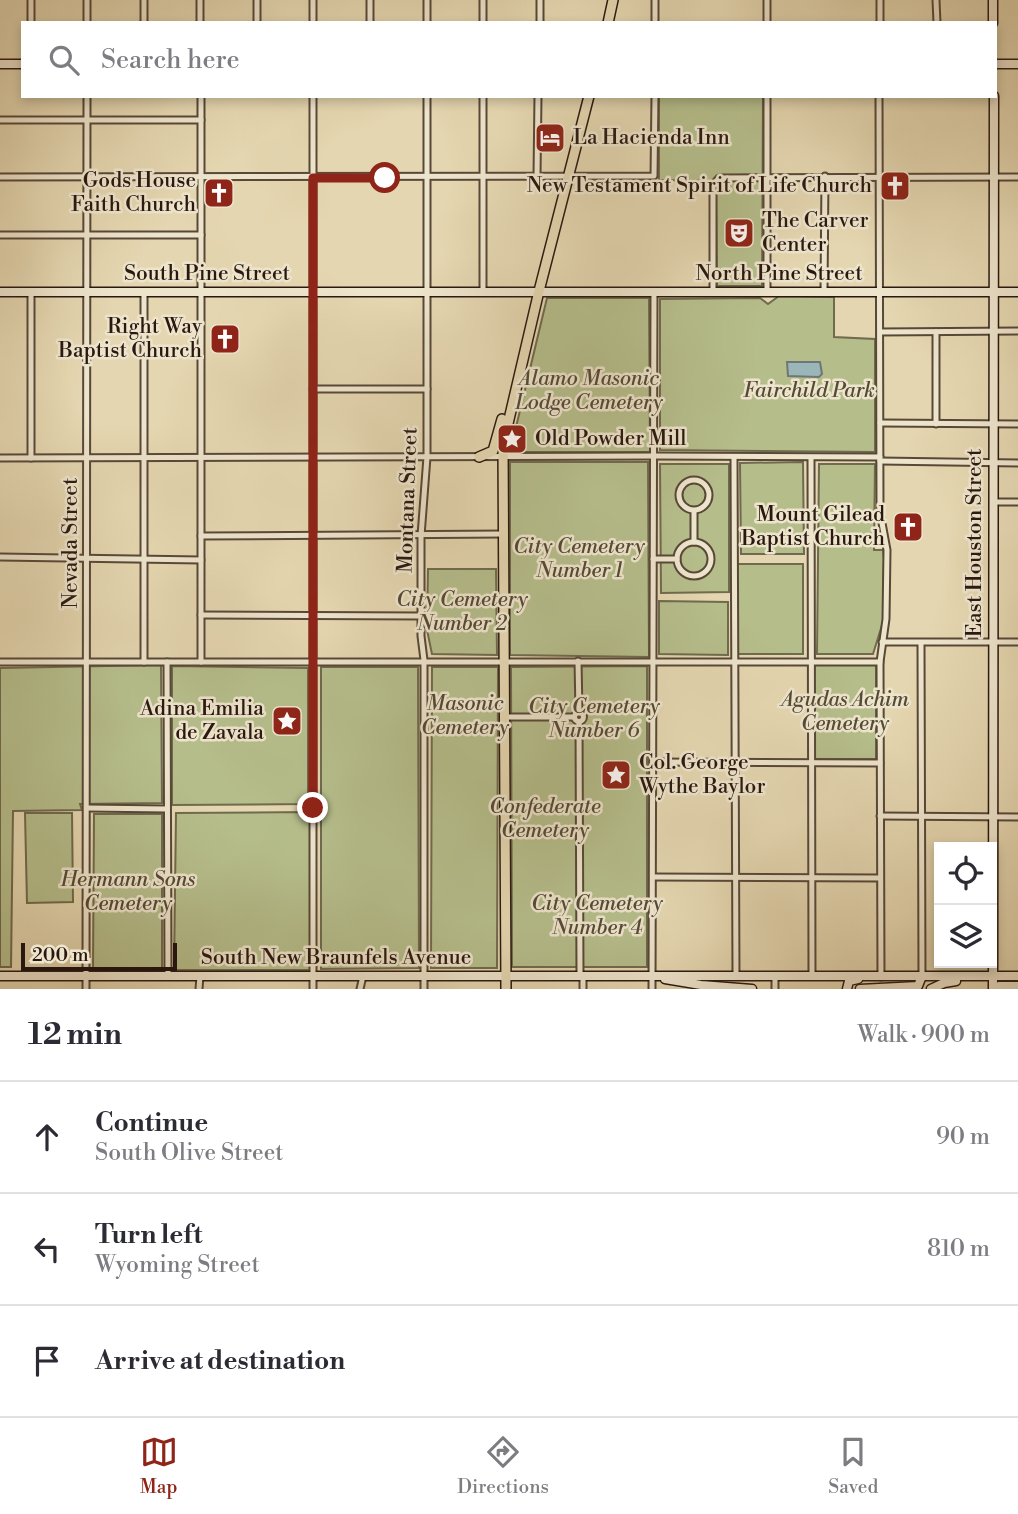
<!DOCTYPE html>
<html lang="en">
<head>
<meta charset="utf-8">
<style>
	:root { --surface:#fff; --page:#f7f7f7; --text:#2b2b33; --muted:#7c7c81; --line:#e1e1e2; --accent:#8f2418 }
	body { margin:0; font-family:"Libre Bodoni",serif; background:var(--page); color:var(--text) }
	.controls { position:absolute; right:21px; bottom:21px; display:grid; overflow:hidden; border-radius:0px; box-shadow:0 4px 10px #0003 }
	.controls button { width:63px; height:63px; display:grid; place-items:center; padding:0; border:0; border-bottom:2px solid var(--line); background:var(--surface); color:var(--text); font:35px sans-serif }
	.scale { position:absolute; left:21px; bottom:18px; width:156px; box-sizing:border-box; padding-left:7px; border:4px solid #2a1810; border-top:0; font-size:19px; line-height:24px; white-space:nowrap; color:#2a1810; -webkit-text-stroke:5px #ede4cc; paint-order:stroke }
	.stop { position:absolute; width:21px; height:21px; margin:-16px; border:5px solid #8f2418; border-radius:50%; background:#fff }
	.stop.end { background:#8f2418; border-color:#fff; box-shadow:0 2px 7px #0008 }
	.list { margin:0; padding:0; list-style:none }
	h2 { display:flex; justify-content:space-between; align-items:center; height:91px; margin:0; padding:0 28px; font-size:30px }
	h2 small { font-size:23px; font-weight:400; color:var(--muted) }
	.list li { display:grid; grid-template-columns:46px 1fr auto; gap:21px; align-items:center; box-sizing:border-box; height:112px; padding:0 28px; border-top:2px solid var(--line) }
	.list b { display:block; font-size:26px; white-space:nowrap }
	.list p { margin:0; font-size:23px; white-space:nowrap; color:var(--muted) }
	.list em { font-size:23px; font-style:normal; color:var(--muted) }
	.icon { flex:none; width:38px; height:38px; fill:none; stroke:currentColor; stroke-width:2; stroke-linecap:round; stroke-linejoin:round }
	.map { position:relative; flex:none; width:1018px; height:989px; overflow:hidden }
	.search { position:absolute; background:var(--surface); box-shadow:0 4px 10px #0003; left:21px; right:21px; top:21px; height:77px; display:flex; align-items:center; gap:18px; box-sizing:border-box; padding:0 24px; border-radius:0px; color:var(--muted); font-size:26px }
	.sheet { height:427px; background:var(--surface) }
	nav { display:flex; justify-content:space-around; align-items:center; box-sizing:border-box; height:98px; border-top:2px solid var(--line); background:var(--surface); font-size:19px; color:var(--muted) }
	nav a { display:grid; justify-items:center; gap:4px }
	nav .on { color:var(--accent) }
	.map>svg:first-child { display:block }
	.green { fill:#b5bd8b; stroke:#706a4e; stroke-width:2 }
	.water { fill:#9bb6b8; stroke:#6e7775; stroke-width:2 }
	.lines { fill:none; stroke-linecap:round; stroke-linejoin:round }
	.street-casing { stroke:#584838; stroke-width:9 }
	.secondary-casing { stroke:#2a1810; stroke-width:11 }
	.primary-casing { stroke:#2a1810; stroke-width:12 }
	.street { stroke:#ede4cc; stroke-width:5 }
	.secondary { stroke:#ede4cc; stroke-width:8 }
	.primary { stroke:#e4d6b0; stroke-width:9 }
	.route { stroke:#8f2418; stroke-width:9 }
	.labels { text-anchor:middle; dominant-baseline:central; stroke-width:5; stroke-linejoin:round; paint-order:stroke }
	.poi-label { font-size:21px; fill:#2a1810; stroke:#ede4cc; text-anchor:end }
	.street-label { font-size:21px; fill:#2a1810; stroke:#ede4cc }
	.park-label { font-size:21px; font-style:italic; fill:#544a35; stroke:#ede4cc }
</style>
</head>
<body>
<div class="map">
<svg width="1018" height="989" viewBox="0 0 1018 989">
	<rect width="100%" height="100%" fill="#e4d6b0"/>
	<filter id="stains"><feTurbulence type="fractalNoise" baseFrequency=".00286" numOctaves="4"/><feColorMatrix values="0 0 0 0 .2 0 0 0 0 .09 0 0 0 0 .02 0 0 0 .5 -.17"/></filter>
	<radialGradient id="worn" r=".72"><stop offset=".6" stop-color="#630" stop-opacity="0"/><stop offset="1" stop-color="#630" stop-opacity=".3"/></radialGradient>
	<!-- green -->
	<g class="green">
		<path d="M659,96H763L762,286H717L716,181L659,180Z"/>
		<path d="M779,296L834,297V337L875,339V452L660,450V299L760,298L768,304Z"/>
		<path d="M547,298H649L650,452H516L511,448Z"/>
		<path d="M510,462H648L649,657L510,655Z"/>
		<path d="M803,462L804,554H741L740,463Z"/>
		<path d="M660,464H729V592L661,593Z"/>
		<path d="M819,464H875L874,550H883L884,559L883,622L873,654H817Z"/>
		<rect x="737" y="564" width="66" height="90"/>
		<path d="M428,569H496L497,655L432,654L427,630Z"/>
		<path d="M659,601L728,602V655L659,654Z"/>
		<path d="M161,665L162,803L80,804L82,810L13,811L11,967H0V668Z"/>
		<rect x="814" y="665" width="62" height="94"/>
		<path d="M172,666L308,668V804L172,805Z"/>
		<path d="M647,666V967H512L511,667Z"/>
		<path d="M321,667H418L419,968L321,969Z"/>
		<path d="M432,667H498L497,968H431Z"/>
		<path d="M310,812V970H174L176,813Z"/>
		<path d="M25,813H72L73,902L27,903Z"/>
		<path d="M94,814H162V970H93Z"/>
	</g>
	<!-- water -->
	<path class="water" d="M787,362H820L822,374L819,377L788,376Z"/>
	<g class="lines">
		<!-- street casing -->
		<g class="street-casing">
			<g id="street">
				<path d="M87,0V23"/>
				<path d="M144,0V23"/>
				<path d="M200,0V23"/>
				<path d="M257,0V23"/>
				<path d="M540,0V23"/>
				<path d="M655,0V23"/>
				<path d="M936,0L937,23"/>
				<path d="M31,23V0"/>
				<path d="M313,23V0"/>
				<path d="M370,23V0"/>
				<path d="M427,23V0"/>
				<path d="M483,23V0"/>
				<path d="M767,23V0"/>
				<path d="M880,23V0"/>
				<path d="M201,96V662"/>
				<path d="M483,96V292"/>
				<path d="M767,96V292"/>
				<path d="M879,96L880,512L887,550L886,619L880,662L881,977"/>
				<path d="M0,120H201"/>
				<path d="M537,176L538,96"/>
				<path d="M0,177L654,176L655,96"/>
				<path d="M0,235H201"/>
				<path d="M144,292V662"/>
				<path d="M713,292V185L719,178L1018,177"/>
				<path d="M824,292L825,176"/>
				<path d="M880,332L1018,331"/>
				<path d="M936,332V424"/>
				<path d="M313,389H427"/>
				<path d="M880,423L1018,424"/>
				<path d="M0,458L654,456L880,457"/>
				<path d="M31,458V292"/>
				<path d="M734,458L736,976"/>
				<path d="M811,458L812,976"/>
				<path d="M880,461L1018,463"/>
				<circle cx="694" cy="495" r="15"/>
				<path d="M993,502H1018"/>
				<path d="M694,511V542"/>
				<path d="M201,536L504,534"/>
				<circle cx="694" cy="559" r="17"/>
				<path d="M0,557L201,560"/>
				<path d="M653,559H677"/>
				<path d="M201,615L421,616"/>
				<path d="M882,642H1018"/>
				<path d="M921,643L922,976"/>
				<path d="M578,661L579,712"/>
				<path d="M0,662H880"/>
				<path d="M167,662L168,976"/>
				<circle cx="579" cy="717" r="4.5"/>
				<path d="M504,717H574"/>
				<path d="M579,722L580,975"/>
				<path d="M653,762L880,763"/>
				<path d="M87,808L167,809"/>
				<path d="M880,816L1018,817"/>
				<path d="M653,877L880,878"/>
				<path d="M583,975V989"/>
				<path d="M86,989L87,96"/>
				<path d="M199,989L200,976"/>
				<path d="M313,989V96"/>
				<path d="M360,989L363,976"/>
				<path d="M424,989V660L421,636V536L427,457V96"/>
				<path d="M652,989L654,292"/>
				<path d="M775,989V976"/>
			</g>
		</g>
		<!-- secondary casing -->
		<g class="secondary-casing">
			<g id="secondary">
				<path d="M993,0V23"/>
				<path d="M0,64H23"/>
				<path d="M995,64H1018"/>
				<path d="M0,292H1018"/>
				<path d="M0,976H1018"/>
				<path d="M665,979L701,985L752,989"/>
				<path d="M847,989L849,981L858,979"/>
				<path d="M860,989L918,986L922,976"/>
				<path d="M931,989L944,983L956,981"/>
				<path d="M993,989L994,96"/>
				<path d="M995,989L999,986H1018"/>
			</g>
		</g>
		<!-- primary casing -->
		<g class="primary-casing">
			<g id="primary">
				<path d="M608,23L613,0"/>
				<path d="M479,457L493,451L502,419"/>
				<path d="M506,989L503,445L539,291L589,96"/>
			</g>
		</g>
		<!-- street -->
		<use href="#street" class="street"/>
		<!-- secondary -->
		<use href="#secondary" class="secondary"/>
		<!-- primary -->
		<use href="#primary" class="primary"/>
	</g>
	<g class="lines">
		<!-- route -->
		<path class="route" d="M313,808V178H385"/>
	</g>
	<!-- icons -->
	<defs>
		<g id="hotel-square" transform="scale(1.575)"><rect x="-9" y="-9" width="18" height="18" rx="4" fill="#8f2418" stroke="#ede4cc"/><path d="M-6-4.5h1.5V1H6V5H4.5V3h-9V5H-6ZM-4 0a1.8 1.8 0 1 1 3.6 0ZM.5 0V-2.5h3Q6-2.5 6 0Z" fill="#fff"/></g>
		<g id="church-square" transform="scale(1.575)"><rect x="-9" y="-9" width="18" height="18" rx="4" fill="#8f2418" stroke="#ede4cc"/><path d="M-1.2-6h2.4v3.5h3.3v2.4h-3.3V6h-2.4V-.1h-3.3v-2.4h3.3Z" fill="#fff"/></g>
		<g id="theatre-square" transform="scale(1.575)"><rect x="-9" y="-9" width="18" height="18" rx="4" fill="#8f2418" stroke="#ede4cc"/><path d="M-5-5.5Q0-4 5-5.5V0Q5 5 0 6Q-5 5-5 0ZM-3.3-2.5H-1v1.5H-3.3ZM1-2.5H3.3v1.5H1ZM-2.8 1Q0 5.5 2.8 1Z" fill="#fff"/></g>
		<g id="sight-square" transform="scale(1.575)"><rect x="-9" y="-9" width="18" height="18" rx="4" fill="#8f2418" stroke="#ede4cc"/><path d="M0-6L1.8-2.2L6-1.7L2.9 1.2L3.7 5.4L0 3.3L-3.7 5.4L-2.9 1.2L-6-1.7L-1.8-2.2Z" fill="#fff"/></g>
	</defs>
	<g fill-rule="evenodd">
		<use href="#hotel-square" x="550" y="138"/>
		<use href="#church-square" x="895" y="186"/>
		<use href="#church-square" x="219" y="193"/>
		<use href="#theatre-square" x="739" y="233"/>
		<use href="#church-square" x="225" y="339"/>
		<use href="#sight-square" x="512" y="439"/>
		<use href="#church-square" x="908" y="527"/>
		<use href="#sight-square" x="287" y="721"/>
		<use href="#sight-square" x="616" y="775"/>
	</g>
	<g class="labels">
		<!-- poi labels -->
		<g class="poi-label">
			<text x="573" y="138" text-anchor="start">La Hacienda Inn</text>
			<text x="196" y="181">Gods House<tspan x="196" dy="24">Faith Church</tspan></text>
			<text x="872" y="186">New Testament Spirit of Life Church</text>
			<text x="762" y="221" text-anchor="start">The Carver<tspan x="762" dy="24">Center</tspan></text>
			<text x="202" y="327">Right Way<tspan x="202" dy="24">Baptist Church</tspan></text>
			<text x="535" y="439" text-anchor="start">Old Powder Mill</text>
			<text x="885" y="515">Mount Gilead<tspan x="885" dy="24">Baptist Church</tspan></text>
			<text x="264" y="709">Adina Emilia<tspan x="264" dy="24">de Zavala</tspan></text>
			<text x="639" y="763" text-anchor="start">Col. George<tspan x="639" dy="24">Wythe Baylor</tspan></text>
		</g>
		<!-- street labels -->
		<g class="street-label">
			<text x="207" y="274">South Pine Street</text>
			<text x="779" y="274">North Pine Street</text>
			<text transform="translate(408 500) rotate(-88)">Montana Street</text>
			<text transform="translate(71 543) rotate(-90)">Nevada Street</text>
			<text transform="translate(975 543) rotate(-90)">East Houston Street</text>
			<text x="336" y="958">South New Braunfels Avenue</text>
		</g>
		<!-- park labels -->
		<g class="park-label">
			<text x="589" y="379">Alamo Masonic<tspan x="589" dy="24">Lodge Cemetery</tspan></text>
			<text x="809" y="391">Fairchild Park</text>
			<text x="579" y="547">City Cemetery<tspan x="579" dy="24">Number 1</tspan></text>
			<text x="462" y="600">City Cemetery<tspan x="462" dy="24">Number 2</tspan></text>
			<text x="845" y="700">Agudas Achim<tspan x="845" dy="24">Cemetery</tspan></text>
			<text x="465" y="704">Masonic<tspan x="465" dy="24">Cemetery</tspan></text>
			<text x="594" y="707">City Cemetery<tspan x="594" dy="24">Number 6</tspan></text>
			<text x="545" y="807">Confederate<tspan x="545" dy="24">Cemetery</tspan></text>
			<text x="128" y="880">Hermann Sons<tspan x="128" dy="24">Cemetery</tspan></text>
			<text x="597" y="904">City Cemetery<tspan x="597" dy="24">Number 4</tspan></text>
		</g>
	</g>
	<rect width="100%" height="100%" filter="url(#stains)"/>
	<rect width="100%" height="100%" fill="url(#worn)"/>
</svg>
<div class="controls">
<button><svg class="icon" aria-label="locate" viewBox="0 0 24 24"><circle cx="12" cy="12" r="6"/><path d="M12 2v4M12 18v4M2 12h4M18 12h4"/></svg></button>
<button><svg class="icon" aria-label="layers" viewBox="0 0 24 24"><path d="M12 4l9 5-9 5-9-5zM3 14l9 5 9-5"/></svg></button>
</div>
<div class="scale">200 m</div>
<div class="stop" style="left:385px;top:178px"></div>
<div class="stop end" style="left:313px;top:808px"></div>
<div class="search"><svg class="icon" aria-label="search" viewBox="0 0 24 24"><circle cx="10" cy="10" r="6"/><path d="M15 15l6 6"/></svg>Search here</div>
</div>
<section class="sheet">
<h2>12 min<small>Walk · 900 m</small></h2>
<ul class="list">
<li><svg class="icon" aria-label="ahead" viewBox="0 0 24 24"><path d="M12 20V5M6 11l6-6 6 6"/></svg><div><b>Continue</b><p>South Olive Street</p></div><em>90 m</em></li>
<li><svg class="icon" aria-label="left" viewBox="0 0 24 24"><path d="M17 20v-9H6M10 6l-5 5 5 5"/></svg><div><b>Turn left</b><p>Wyoming Street</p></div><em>810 m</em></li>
<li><svg class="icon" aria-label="arrive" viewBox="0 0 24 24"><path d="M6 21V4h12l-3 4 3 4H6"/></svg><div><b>Arrive at destination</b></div></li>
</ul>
</section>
<nav>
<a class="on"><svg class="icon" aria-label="map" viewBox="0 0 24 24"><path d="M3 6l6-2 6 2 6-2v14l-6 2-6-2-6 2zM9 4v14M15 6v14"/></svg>Map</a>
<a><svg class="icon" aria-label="directions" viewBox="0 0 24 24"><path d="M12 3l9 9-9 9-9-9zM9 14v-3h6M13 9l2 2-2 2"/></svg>Directions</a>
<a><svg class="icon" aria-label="saved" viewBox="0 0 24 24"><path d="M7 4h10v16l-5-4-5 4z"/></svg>Saved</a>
</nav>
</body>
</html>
